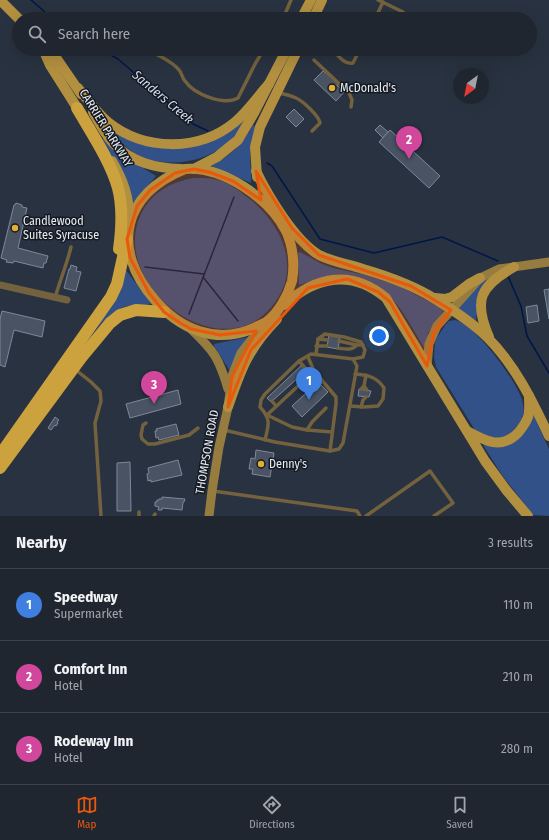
<!DOCTYPE html>
<html lang="en">
<head>
<meta charset="utf-8">
<style>
	:root { --surface:#1f2630; --page:#272e38; --text:#f1f3f6; --muted:#a1a5ab; --line:#3c434c; --accent:#ea580c }
	body { margin:0; font-family:"Fira Sans Condensed",sans-serif; background:var(--page); color:var(--text) }
	.compass { position:absolute; left:453px; top:68px; width:36px; height:36px; border-radius:50%; background:var(--surface); box-shadow:0 4px 16px #0002; rotate:212deg }
	.you { position:absolute; left:379px; top:336px; width:14px; height:14px; margin:-10px; border:3px solid #fff; border-radius:50%; background:#1a73e8; box-shadow:0 0 0 6px #1a73e833 }
	.badge { display:grid; place-items:center; width:26px; height:26px; border-radius:50%; background:var(--accent); color:#fff; font-size:13px; font-weight:700 }
	.pin { position:absolute; translate:-50% -33px; filter:drop-shadow(0 1px 2px #0008) }
	.pin::after { content:''; position:absolute; top:21px; width:14px; height:12px; background:inherit; clip-path:polygon(0 0,100% 0,50% 100%) }
	.list { margin:0; padding:0; list-style:none }
	h2 { display:flex; justify-content:space-between; align-items:center; height:52px; margin:0; padding:0 16px; font-size:17px }
	h2 small { font-size:13px; font-weight:400; color:var(--muted) }
	.list li { display:grid; grid-template-columns:26px 1fr auto; gap:12px; align-items:center; box-sizing:border-box; height:72px; padding:0 16px; border-top:1px solid var(--line) }
	.list b { display:block; font-size:15px; white-space:nowrap }
	.list p { margin:0; font-size:13px; white-space:nowrap; color:var(--muted) }
	.list em { font-size:13px; font-style:normal; color:var(--muted) }
	.icon { flex:none; width:22px; height:22px; fill:none; stroke:currentColor; stroke-width:2; stroke-linecap:round; stroke-linejoin:round }
	.map { position:relative; flex:none; width:549px; height:516px; overflow:hidden }
	.search { position:absolute; background:var(--surface); box-shadow:0 4px 16px #0002; left:12px; right:12px; top:12px; height:44px; display:flex; align-items:center; gap:10px; box-sizing:border-box; padding:0 14px; border-radius:22px; color:var(--muted); font-size:15px }
	.sheet { height:268px; background:var(--surface) }
	nav { display:flex; justify-content:space-around; align-items:center; box-sizing:border-box; height:56px; border-top:1px solid var(--line); background:var(--surface); font-size:11px; color:var(--muted) }
	nav a { display:grid; justify-items:center; gap:2px }
	nav .on { color:var(--accent) }
	.map>svg:first-child { display:block }
	.green { fill:#325188 }
	.lines { fill:none; stroke-linecap:round; stroke-linejoin:round }
	.stream { stroke:#001649; stroke-width:1.5 }
	.building { fill:#495363; stroke:#7d889a }
	.lane { stroke:#73623d; stroke-width:3.5 }
	.street { stroke:#73623d; stroke-width:7 }
	.secondary { stroke:#977c40; stroke-width:9 }
	.primary { stroke:#b39040; stroke-width:10 }
	.highway { stroke:#cca23e; stroke-width:12 }
	.marked { fill:#e8590c; fill-opacity:0.2; stroke:#e8590c; stroke-width:3; stroke-linejoin:round }
	.poi-dot { fill:#e1af34; stroke:#151920; stroke-width:1.5 }
	.labels { text-anchor:middle; dominant-baseline:central; stroke-width:3; stroke-linejoin:round; paint-order:stroke }
	.poi-label { font-size:12px; fill:#e6ecf6; stroke:#151920; text-anchor:start }
	.street-label { font-size:12px; fill:#e6ecf6; stroke:#151920 }
	.water-label { font-size:13px; font-style:italic; fill:#d1ddf2; stroke:#151920 }
</style>
</head>
<body>
<div class="map">
<svg width="549" height="516" viewBox="0 0 549 516">
	<rect width="100%" height="100%" fill="#293240"/>
	<!-- green -->
	<g class="green">
		<path d="M245,119C241,126 237,134 231,140C209,162 168,169 140,156C127,150 116,138 109,127L168,148Z"/>
		<path d="M253,125L256,127C253,136 250,147 250,156C250,166 252,174 251,183L211,166C229,157 244,143 253,125Z"/>
		<path d="M105,137L133,162L156,176L131,206L121,171L101,140Z"/>
		<path d="M194,178C202,178 210,178 218,180C229,183 238,190 247,197C279,221 302,264 276,301C225,375 107,286 141,214C152,192 171,182 194,178Z"/>
		<path d="M300,252L322,264L333,268L365,275L399,286L428,301L444,310L428,333L426,351C404,314 386,271 334,275C323,276 310,282 299,285L298,253Z"/>
		<path d="M126,270L151,304C144,306 135,304 127,306C106,312 92,335 80,351Z"/>
		<path d="M495,273L478,304L476,320L457,308L471,290Z"/>
		<path d="M455,320C474,323 520,384 523,404C525,413 523,419 517,426C505,443 491,440 475,430L436,367L434,357L435,342L438,336L446,324L449,321Z"/>
		<path d="M249,337L230,371L214,346V344Z"/>
		<path d="M532,412L549,449V516L533,515L502,475L483,445L502,446Z"/>
	</g>
	<g class="lines">
		<!-- stream -->
		<g class="stream">
			<path d="M31,0L53,19"/>
			<path d="M100,49L118,59L193,124L208,131"/>
			<path d="M267,163L272,166L320,239L374,253L442,237L498,261"/>
			<path d="M145,267L204,274"/>
			<path d="M508,276L521,306L527,336L549,373"/>
			<path d="M203,277L238,321"/>
			<path d="M189,314L234,197"/>
		</g>
	</g>
	<!-- building -->
	<g class="building">
		<path d="M323,71L339,83L337,85L344,92L336,101L314,80Z"/>
		<path d="M294,109L304,119L296,127L286,117Z"/>
		<path d="M380,125L388,132L383,138L375,130Z"/>
		<path d="M390,130L440,176L429,188L379,142Z"/>
		<path d="M16,203L22,205V207L27,208L18,248L48,256L46,263H44L43,268L14,261L13,263L6,262L7,260L1,258L14,205H15Z"/>
		<path d="M71,265L77,267L76,271L81,272L76,291L64,288L69,269H70Z"/>
		<path d="M549,289V319L544,290Z"/>
		<path d="M537,305L539,321L528,323L526,307Z"/>
		<path d="M2,311L45,321L42,337L14,330L5,367L0,365V319Z"/>
		<path d="M329,335L340,337L338,349L327,347Z"/>
		<path d="M303,364L308,369L271,402L267,398Z"/>
		<path d="M318,382L328,392L302,417L292,406Z"/>
		<path d="M359,389L371,391L369,397L358,396Z"/>
		<path d="M178,390L181,404L130,418L126,404Z"/>
		<path d="M55,417L59,420L57,422L58,423L56,426L55,425L51,430L48,428Z"/>
		<path d="M176,424L179,435L159,440L158,437L156,438L155,431H157L156,429Z"/>
		<path d="M256,450L274,453L270,477L252,474L253,469H249L251,458L255,459Z"/>
		<path d="M178,460L182,475L151,482V480L148,481L147,474L149,473L148,468Z"/>
		<path d="M130,462L131,511H117V463Z"/>
		<path d="M162,497L185,499L184,502H183L182,510L162,508V510H158L159,507L155,506V502H157V500H159V499H162Z"/>
	</g>
	<g class="lines">
		<!-- lane -->
		<g class="lane">
			<path d="M378,0L403,12L399,19"/>
			<path d="M283,19L291,0"/>
			<path d="M375,19L383,2"/>
			<path d="M332,49C338,55 344,65 353,63L360,49"/>
			<path d="M156,54C163,58 174,63 179,70C182,73 182,78 185,81C194,94 223,106 238,98L255,64L264,49"/>
			<path d="M314,60L349,93L352,100L351,107"/>
			<path d="M278,93C284,94 290,95 296,98C303,101 319,116 320,123L312,131"/>
			<path d="M55,298C60,280 67,264 71,247"/>
			<path d="M318,339L328,340"/>
			<path d="M339,341L357,345H363"/>
			<path d="M316,346H327"/>
			<path d="M338,348C345,349 352,351 357,345"/>
			<path d="M316,354L318,339L325,334L344,337L361,342L365,350L363,357L353,359"/>
			<path d="M308,357L314,371L336,397V404L330,451"/>
			<path d="M299,361L310,374"/>
			<path d="M76,370L91,382L100,391L101,401L95,423L101,516"/>
			<path d="M314,371L267,415L292,427L307,430L332,432"/>
			<path d="M301,375L305,379"/>
			<path d="M364,386L366,375"/>
			<path d="M361,389L364,386L367,390"/>
			<path d="M272,401L276,406"/>
			<path d="M350,406L364,407L378,406L383,399L384,388C377,377 368,375 355,374"/>
			<path d="M361,407L363,400L366,397"/>
			<path d="M146,423L143,425L141,435L142,439L148,444H155L189,435L198,428"/>
			<path d="M224,430L275,442L330,451L339,449L343,443L357,366L353,359L311,354L299,361L265,394L261,400L260,407C271,419 269,424 265,440"/>
			<path d="M307,430L312,422L326,408"/>
			<path d="M213,491L357,511L360,516"/>
			<path d="M139,516V512"/>
			<path d="M154,516L155,514"/>
			<path d="M366,516L430,471L453,503L434,516"/>
		</g>
		<!-- street -->
		<path class="street" d="M0,285L67,300"/>
		<!-- secondary -->
		<g class="secondary">
			<path d="M191,329C214,351 219,358 228,389"/>
			<path d="M427,366L429,344L437,326L480,278L499,269L549,262"/>
			<path d="M209,516L212,491L219,447L228,407L232,376L241,353L248,344L266,322"/>
		</g>
		<!-- primary -->
		<g class="primary">
			<path d="M0,0L19,19"/>
			<path d="M301,19L311,0"/>
			<path d="M313,19L322,0"/>
			<path d="M43,49L50,65L81,114"/>
			<path d="M45,49L57,59L81,94"/>
			<path d="M78,88C87,99 97,113 108,122C144,151 199,152 235,122C248,111 258,96 269,84"/>
			<path d="M93,112C99,123 105,134 113,143C132,163 156,168 181,169"/>
			<path d="M112,161C123,180 130,198 129,221"/>
			<path d="M185,169C223,166 269,198 286,231C293,246 295,265 292,281C288,295 279,313 266,322C263,324 259,325 256,327C217,346 179,329 154,299C111,249 122,194 185,169Z"/>
			<path d="M194,169L217,157L238,140L254,113L287,49"/>
			<path d="M256,171C268,196 295,241 319,255C333,262 348,264 363,269C387,276 413,285 435,299C453,310 472,322 487,337C515,365 532,400 549,436"/>
			<path d="M257,177L255,147L260,127L298,49"/>
			<path d="M435,298L445,299L452,297L469,284L480,278"/>
			<path d="M284,305C316,276 352,269 386,298L485,461L507,491L528,516"/>
			<path d="M489,337C473,300 480,286 514,267"/>
			<path d="M228,407C241,369 248,349 277,319"/>
			<path d="M467,431C485,441 501,450 518,433C522,428 526,423 528,417C530,411 529,402 529,396"/>
		</g>
		<!-- highway -->
		<g class="highway">
			<path d="M77,108C91,132 111,162 118,188C123,208 122,228 119,249"/>
			<path d="M0,455L111,297L117,284L127,239"/>
			<path d="M0,468L81,358L110,323L120,315L136,310L164,312"/>
		</g>
	</g>
	<!-- marked area -->
	<path class="marked" d="M194,169L209,172L233,181L261,200L256,171L292,228L319,255L411,286L451,310L434,333L427,366L390,302L378,292L347,279L308,288L251,350L228,407L232,376L256,331L220,335L191,329L180,323L164,312L149,293L130,258L127,239L137,206L150,190L175,173Z"/>
	<!-- markers -->
	<g class="poi-dot">
		<circle cx="332" cy="88" r="4"/>
		<circle cx="15" cy="228" r="4"/>
		<circle cx="261" cy="464" r="4"/>
	</g>
	<g class="labels">
		<!-- poi labels -->
		<g class="poi-label">
			<text x="340" y="88">McDonald's</text>
			<text x="23" y="221">Candlewood<tspan x="23" dy="14">Suites Syracuse</tspan></text>
			<text x="269" y="464">Denny's</text>
		</g>
		<!-- street labels -->
		<g class="street-label">
			<text transform="translate(106 128) rotate(58)">CARRIER PARKWAY</text>
			<text transform="translate(207 452) rotate(-80)">THOMPSON ROAD</text>
		</g>
		<!-- water labels -->
		<g class="water-label">
			<text transform="translate(163 97) rotate(40)">Sanders Creek</text>
		</g>
	</g>
</svg>
<svg class="compass" viewBox="-18 -18 36 36"><path d="M0-13l5 13h-10z" fill="#e53935"/><path d="M0 13l5-13h-10z" fill="#a1a5ab"/></svg>
<div class="you"></div>
<div class="pin badge" style="left:309px;top:400px;background:#3f7fe0">1</div>
<div class="pin badge" style="left:409px;top:159px;background:#d1479c">2</div>
<div class="pin badge" style="left:154px;top:404px;background:#d1479c">3</div>
<div class="search"><svg class="icon" aria-label="search" viewBox="0 0 24 24"><circle cx="10" cy="10" r="6"/><path d="M15 15l6 6"/></svg>Search here</div>
</div>
<section class="sheet">
<h2>Nearby<small>3 results</small></h2>
<ul class="list">
<li><span class="badge" style="background:#3f7fe0">1</span><div><b>Speedway</b><p>Supermarket</p></div><em>110 m</em></li>
<li><span class="badge" style="background:#d1479c">2</span><div><b>Comfort Inn</b><p>Hotel</p></div><em>210 m</em></li>
<li><span class="badge" style="background:#d1479c">3</span><div><b>Rodeway Inn</b><p>Hotel</p></div><em>280 m</em></li>
</ul>
</section>
<nav>
<a class="on"><svg class="icon" aria-label="map" viewBox="0 0 24 24"><path d="M3 6l6-2 6 2 6-2v14l-6 2-6-2-6 2zM9 4v14M15 6v14"/></svg>Map</a>
<a><svg class="icon" aria-label="directions" viewBox="0 0 24 24"><path d="M12 3l9 9-9 9-9-9zM9 14v-3h6M13 9l2 2-2 2"/></svg>Directions</a>
<a><svg class="icon" aria-label="saved" viewBox="0 0 24 24"><path d="M7 4h10v16l-5-4-5 4z"/></svg>Saved</a>
</nav>
</body>
</html>
